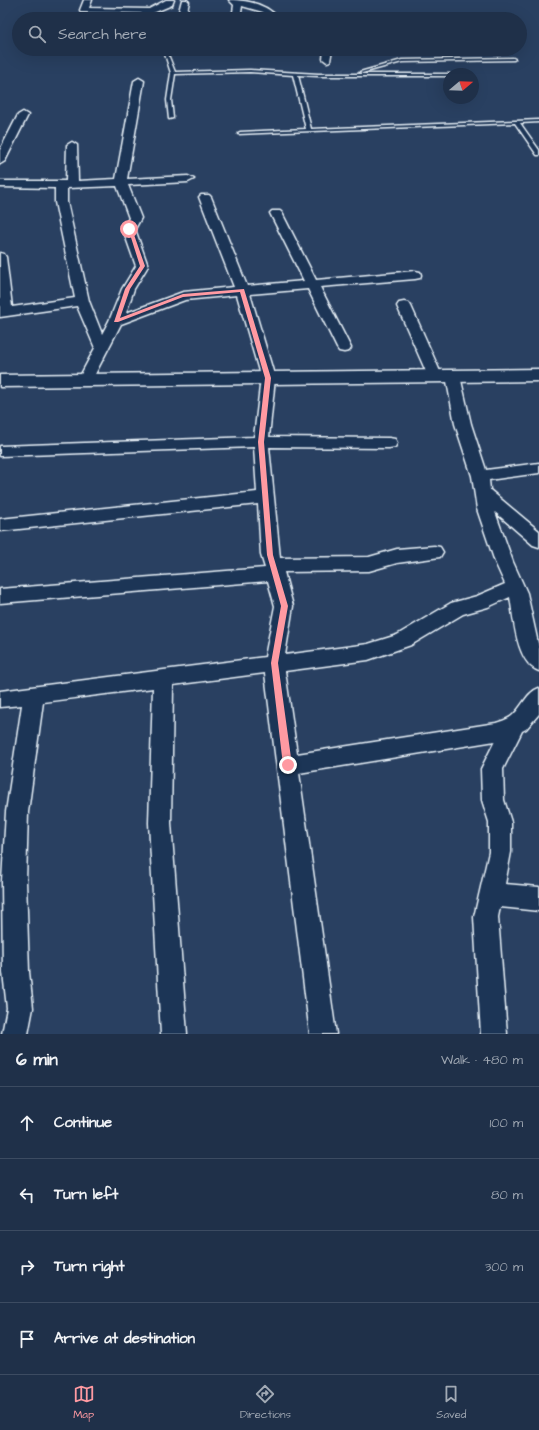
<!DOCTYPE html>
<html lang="en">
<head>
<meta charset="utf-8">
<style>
	:root { --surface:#1f3049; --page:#273850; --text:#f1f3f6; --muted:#a1a9b4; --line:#3c4b61; --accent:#ff9aa2 }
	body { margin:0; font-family:"Architects Daughter",sans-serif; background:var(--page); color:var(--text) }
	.compass { position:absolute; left:443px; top:68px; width:36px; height:36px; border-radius:50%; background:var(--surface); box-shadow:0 4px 16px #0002; rotate:71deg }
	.stop { position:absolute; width:12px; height:12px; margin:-9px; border:3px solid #ff9aa2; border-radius:50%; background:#fff }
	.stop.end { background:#ff9aa2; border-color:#fff; box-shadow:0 1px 4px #0008 }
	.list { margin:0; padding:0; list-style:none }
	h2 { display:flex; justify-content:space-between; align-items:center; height:52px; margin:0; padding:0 16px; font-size:17px }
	h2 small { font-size:13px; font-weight:400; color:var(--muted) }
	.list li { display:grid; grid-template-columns:26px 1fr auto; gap:12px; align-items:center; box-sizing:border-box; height:72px; padding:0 16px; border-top:1px solid var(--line) }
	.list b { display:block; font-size:15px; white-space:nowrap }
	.list em { font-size:13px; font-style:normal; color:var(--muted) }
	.icon { flex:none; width:22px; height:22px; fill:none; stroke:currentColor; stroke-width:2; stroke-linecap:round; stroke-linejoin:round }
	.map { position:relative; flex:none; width:539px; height:1034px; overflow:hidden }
	.search { position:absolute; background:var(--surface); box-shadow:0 4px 16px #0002; left:12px; right:12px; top:12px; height:44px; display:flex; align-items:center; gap:10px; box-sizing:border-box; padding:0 14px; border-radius:22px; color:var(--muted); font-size:15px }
	.sheet { height:340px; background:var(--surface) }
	nav { display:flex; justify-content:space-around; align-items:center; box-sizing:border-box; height:56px; border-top:1px solid var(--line); background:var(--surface); font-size:11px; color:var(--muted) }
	nav a { display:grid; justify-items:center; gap:2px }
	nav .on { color:var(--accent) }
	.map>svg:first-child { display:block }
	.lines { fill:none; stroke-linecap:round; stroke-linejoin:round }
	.lane-casing { stroke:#e8f1f8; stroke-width:3 }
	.street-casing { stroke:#e8f1f8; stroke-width:3 }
	.secondary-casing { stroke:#e8f1f8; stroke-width:3 }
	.lane { fill:#1d3557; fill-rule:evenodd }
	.street { fill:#1d3557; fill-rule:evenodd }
	.secondary { fill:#1d3557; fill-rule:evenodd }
	.route { fill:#ff9aa2 }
</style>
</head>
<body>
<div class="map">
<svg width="539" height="1034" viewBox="0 0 539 1034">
	<rect width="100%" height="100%" fill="#294061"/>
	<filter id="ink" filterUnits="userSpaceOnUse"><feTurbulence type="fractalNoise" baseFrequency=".025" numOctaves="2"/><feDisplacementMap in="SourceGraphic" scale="8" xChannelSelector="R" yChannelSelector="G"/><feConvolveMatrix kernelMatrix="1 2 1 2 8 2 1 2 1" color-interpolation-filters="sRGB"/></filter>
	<g filter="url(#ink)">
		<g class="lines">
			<!-- lane casing -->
			<g class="lane-casing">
				<g id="lane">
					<path d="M164,51L167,52L175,72L250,70L318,74H450H449V76H318L298,75L311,129L539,120V122L520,123L539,150V155H537L515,123L238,134V133L240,132L306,129L293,75L250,72L175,74L171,100L173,118L169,119L167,100L171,73Z"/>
					<path d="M513,58L515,59L514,60L402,62L362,73L360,72L402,60Z"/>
				</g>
			</g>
			<!-- street casing -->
			<g class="street-casing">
				<g id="street">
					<path d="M84,0H92L89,8L149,9L166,0H174L172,5L153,13L145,19L137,18L142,13L81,12L80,10Z"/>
					<path d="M182,0H187L189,2L185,19H177Z"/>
					<path d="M229,0C247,0 267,4 279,19H270L263,12L242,6L240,19H232L234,5Z"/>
					<path d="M324,49H332L330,61L327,62L323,59Z"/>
					<path d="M139,78L144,81L127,179L188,176L194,179L188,182L128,185L141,218L135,229L148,266L134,289L126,313L183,292L234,287L199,197L201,195H209L211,197L247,286L304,281L270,213L272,211H280L282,213L316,280L415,271L420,272L421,275L420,278L415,279L320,287L351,348L349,351L344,352L339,351L337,348L308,289L250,294L275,378L269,437L389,438L395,439L397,443L395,447L389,448L269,447L280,558L369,557L397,549L434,546L440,547L443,552L440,557L397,563L369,571L284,572L293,606L285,655L368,644L397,635L451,603L477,596L505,584L495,562L477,509L472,476L455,424L446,376L448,373L453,372L458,373L460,376L471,424L486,470L539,463V473L489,480L490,490L539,531V547L533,545L495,512L513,562L527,593L539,648V671C516,663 514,619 510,597L488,607L463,614L411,645L368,660L285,671L297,754L496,723C502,721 509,719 513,715C523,706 527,692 539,688V714L526,729L522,731L503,769L504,800L511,822V852L505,884L539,887V911L500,907L498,917L507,1034H481L474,917L489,852V822L482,800L481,769L495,741L299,773L336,1034H310L265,673L173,685L171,823L187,1034H161L149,823L153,688L43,702L28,812L26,881L29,972L33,1008L28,1034H2L7,1008L3,972L2,881L6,812L22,705L0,707V691L265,657L275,606L268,581L0,603V589L265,568L261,555L258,504L0,531V519L257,492L254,447L0,456V446L254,437L261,378L237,295L185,300L121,324L92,380L90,383L85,384L80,383L78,380L95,348L77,306L0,317V253L4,254L6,257L12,307L75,298L55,202V188L0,187V181H66L67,145L72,142L77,145L78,181L116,179L134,81ZM117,186L129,218L123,229L136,266L122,289L109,321L102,334L89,301L67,202V188Z"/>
					<path d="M23,112L28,115L5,161L0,164V150L18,115Z"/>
					<path d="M404,302L409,303L411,306L442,376L440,379L435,380L430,379L428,376L397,306L399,303Z"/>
				</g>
			</g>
			<!-- secondary casing -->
			<g class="secondary-casing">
				<path id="secondary" d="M539,369V381L0,387V375Z"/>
			</g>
			<!-- lane -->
			<use href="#lane" class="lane"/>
			<!-- street -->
			<use href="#street" class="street"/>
			<!-- secondary -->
			<use href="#secondary" class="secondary"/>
		</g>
	</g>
	<!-- route -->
	<path class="route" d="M128,228L132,229L145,266L130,289L120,318L183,294L244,289L271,378L264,442L273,555L288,606L278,663L292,765L288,768L283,765L271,663L281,606L267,555L258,442L265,378L240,292L183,297L118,322H114L125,289L140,266Z"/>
</svg>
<svg class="compass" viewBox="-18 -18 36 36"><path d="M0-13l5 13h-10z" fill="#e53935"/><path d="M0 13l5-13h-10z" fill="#a1a9b4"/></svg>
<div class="stop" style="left:129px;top:229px"></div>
<div class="stop end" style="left:288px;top:765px"></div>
<div class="search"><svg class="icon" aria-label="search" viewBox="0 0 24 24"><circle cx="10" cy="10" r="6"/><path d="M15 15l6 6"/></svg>Search here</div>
</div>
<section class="sheet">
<h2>6 min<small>Walk · 480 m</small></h2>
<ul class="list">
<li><svg class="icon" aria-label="ahead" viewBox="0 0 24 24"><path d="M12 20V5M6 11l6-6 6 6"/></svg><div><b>Continue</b></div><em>100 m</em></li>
<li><svg class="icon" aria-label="left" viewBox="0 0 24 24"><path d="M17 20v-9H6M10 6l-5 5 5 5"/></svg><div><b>Turn left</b></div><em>80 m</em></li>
<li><svg class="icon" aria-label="right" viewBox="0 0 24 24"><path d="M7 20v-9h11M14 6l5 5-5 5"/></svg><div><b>Turn right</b></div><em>300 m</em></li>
<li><svg class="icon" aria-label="arrive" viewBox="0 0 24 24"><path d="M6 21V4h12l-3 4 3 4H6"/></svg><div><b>Arrive at destination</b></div></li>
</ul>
</section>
<nav>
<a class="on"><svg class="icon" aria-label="map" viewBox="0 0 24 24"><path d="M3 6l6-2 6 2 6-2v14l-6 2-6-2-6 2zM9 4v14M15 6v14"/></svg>Map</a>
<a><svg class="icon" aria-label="directions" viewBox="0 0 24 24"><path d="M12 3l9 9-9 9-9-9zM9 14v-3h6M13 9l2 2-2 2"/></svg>Directions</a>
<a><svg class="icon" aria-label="saved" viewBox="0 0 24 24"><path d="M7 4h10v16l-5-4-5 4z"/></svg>Saved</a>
</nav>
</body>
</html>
